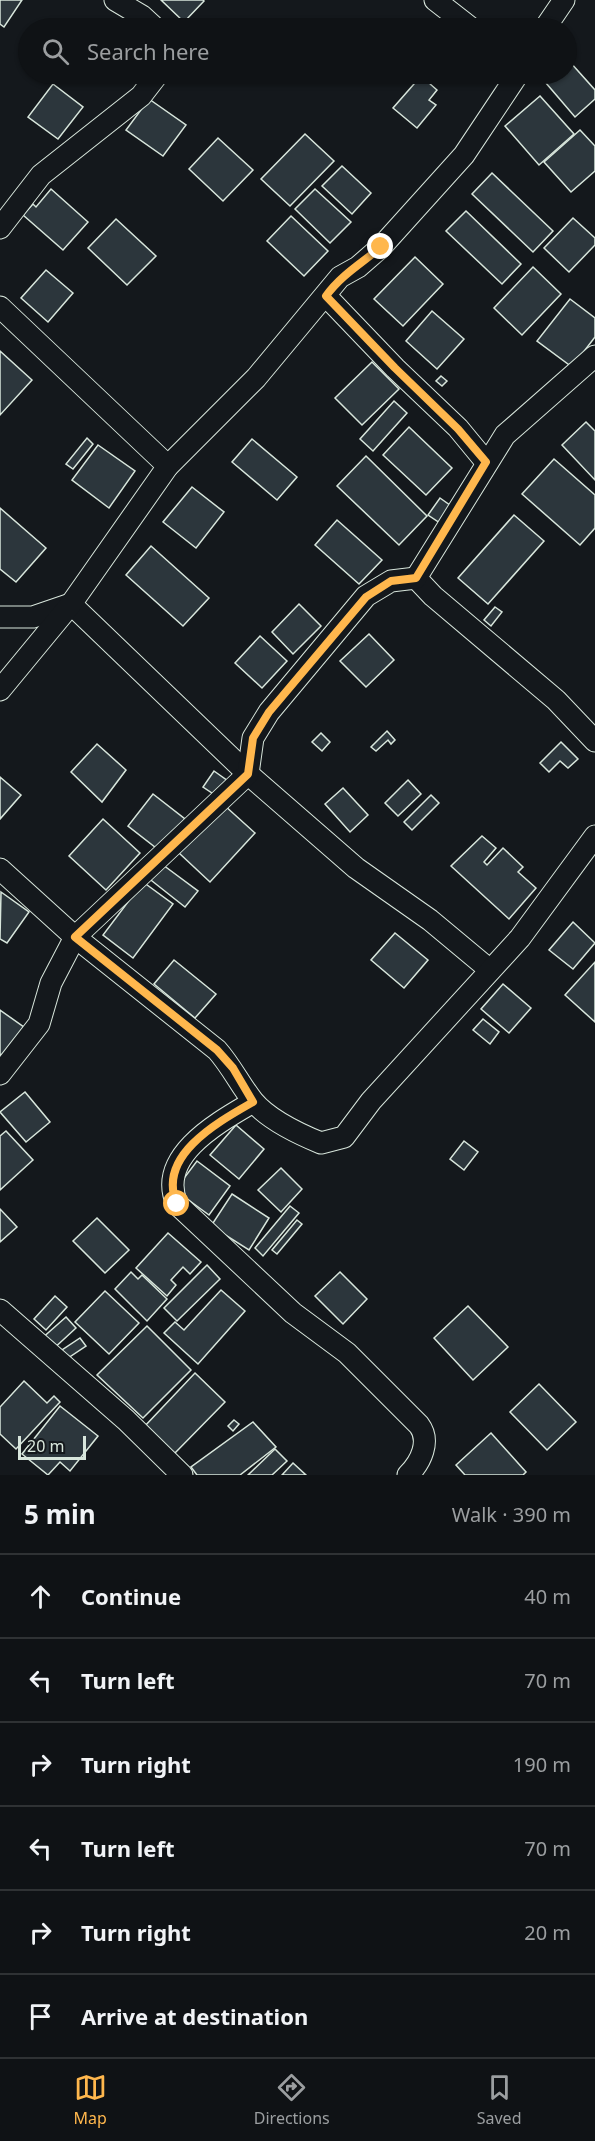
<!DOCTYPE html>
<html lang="en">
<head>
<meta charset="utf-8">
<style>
	:root { --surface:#0f1215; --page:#1d2022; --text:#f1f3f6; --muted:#9b9ea0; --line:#2f3234; --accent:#ffb74d }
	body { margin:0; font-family:"Noto Sans",sans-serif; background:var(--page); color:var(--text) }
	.scale { position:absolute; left:18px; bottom:15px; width:68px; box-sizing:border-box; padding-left:6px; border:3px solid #d8e6dc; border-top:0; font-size:16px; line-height:21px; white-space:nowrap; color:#d8e6dc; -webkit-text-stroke:4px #14181c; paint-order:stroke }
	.stop { position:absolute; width:18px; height:18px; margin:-14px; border:4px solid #ffb74d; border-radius:50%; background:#fff }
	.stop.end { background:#ffb74d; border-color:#fff; box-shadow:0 2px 6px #0008 }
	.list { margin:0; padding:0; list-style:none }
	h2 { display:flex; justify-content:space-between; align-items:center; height:78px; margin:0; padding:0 24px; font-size:26px }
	h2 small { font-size:20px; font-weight:400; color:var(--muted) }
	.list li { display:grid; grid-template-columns:39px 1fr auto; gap:18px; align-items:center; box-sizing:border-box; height:84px; padding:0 24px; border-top:2px solid var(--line) }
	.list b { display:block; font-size:22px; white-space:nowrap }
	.list em { font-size:20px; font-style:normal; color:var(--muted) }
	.icon { flex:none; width:33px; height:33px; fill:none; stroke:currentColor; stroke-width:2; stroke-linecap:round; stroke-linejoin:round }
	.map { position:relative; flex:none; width:595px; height:1475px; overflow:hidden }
	.search { position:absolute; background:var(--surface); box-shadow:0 2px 4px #0004; left:18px; right:18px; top:18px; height:66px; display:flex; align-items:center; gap:15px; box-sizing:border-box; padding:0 21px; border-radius:33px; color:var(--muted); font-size:22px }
	.sheet { height:582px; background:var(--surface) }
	nav { display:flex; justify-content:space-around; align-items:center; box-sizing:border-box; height:84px; border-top:2px solid var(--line); background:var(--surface); font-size:16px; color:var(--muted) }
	nav a { display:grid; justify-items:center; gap:3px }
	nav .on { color:var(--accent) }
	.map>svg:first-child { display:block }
	.building { fill:#2c363c; stroke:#d8e6dc; stroke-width:1.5 }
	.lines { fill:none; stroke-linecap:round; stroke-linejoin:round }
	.street-casing { stroke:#d8e6dc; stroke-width:23 }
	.street { stroke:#14181c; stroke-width:21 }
	.route { stroke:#ffb74d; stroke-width:8 }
</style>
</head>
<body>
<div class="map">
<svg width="595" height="1475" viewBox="0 0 595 1475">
	<rect width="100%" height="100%" fill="#14181c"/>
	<!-- building -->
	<g class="building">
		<path d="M0,0H22L4,27L0,24Z"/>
		<path d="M161,0H203L204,1L184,22Z"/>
		<path d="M570,62L595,90V99L575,117L546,83L557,74H566V65Z"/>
		<path d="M67,74H85L77,82Z"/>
		<path d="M421,76L437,90L429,100L436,105L417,128L393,108Z"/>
		<path d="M53,84L83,107L58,139L28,117Z"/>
		<path d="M540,96L574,134L539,165L505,126Z"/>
		<path d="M149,99L186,125L163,156L126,130Z"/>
		<path d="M580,130L595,146V171L571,192L544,162Z"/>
		<path d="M305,134L334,161L290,206L261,179Z"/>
		<path d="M218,138L253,170L223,201L189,169Z"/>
		<path d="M342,166L371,193L352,214L322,186Z"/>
		<path d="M492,173L553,231L533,252L472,194Z"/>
		<path d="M51,189L88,222L63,250L23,215L33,204L36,207Z"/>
		<path d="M315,189L351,222L330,243L295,209Z"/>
		<path d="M466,211L521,264L502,284L446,231Z"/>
		<path d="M291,216L328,251L304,276L267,241Z"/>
		<path d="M573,218L595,238V245L569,272L544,248Z"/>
		<path d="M116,219L156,256L127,285L88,248Z"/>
		<path d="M415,257L443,284L403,326L374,299Z"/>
		<path d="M533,267L561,294L522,335L494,308Z"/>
		<path d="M46,270L73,293L48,322L21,298Z"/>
		<path d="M570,299L595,318V337L572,367L537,341Z"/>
		<path d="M432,311L464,339L437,369L406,341Z"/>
		<path d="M0,351L32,380L0,415Z"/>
		<path d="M372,362L399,389L362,425L335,398Z"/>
		<path d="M441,376L447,381L442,386L436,381Z"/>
		<path d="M394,401L407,413L373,451L360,439Z"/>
		<path d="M586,422L595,431V480L562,445Z"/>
		<path d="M409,427L452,468L426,495L383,455Z"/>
		<path d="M87,438L93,444L73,469L66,464Z"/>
		<path d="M252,439L297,477L277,500L232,462Z"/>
		<path d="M98,445L135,471L109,508L72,480Z"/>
		<path d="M366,456L427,516L399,545L337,486Z"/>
		<path d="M554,459L595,495V528L580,545L522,494Z"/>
		<path d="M192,487L224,512L196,548L163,522Z"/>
		<path d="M440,498L454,508L443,525L428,515Z"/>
		<path d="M0,508L46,548L16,582L0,569Z"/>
		<path d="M514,515L544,541L488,604L458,578Z"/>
		<path d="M337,520L382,560L359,584L315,545Z"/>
		<path d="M151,546L209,598L183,626L126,575Z"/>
		<path d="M299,604L321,626L293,654L272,632Z"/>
		<path d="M495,607L502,612L491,626L484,620Z"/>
		<path d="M369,634L394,660L366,687L340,661Z"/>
		<path d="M260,636L287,661L262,688L235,663Z"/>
		<path d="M387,731L395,740L391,744L388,740L376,751L371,747Z"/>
		<path d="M321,733L330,742L322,751L312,742Z"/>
		<path d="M561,742L578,759L568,768L560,761L549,772L540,763Z"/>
		<path d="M97,744L126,770L102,802L71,772Z"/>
		<path d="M214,771L228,781L218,797L203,787Z"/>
		<path d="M0,777L21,795L0,819Z"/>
		<path d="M408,780L421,794L398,816L385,803Z"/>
		<path d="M343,788L368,815L350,832L325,804Z"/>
		<path d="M153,794L185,819L160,851L128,826Z"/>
		<path d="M431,795L439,803L412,830L404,822Z"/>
		<path d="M224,805L255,833L210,882L179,853Z"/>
		<path d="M103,819L140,853L106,890L69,856Z"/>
		<path d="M482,836L496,848L484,862L487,865L503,848L523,867L518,872L536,888L509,919L451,866Z"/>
		<path d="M159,862L198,891L185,907L147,877Z"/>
		<path d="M143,882L173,904L133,958L103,935Z"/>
		<path d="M1,892L29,912L7,943L0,939Z"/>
		<path d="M573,922L595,943L573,969L549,950Z"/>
		<path d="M395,933L428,960L404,988L371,960Z"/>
		<path d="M174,960L216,994L195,1018L154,984Z"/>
		<path d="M595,962V1022L565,995Z"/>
		<path d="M503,984L531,1008L509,1033L481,1009Z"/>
		<path d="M0,1010L28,1030L7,1059L0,1054Z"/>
		<path d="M483,1019L499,1032L490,1044L473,1030Z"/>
		<path d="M25,1092L50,1122L26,1142L0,1112Z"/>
		<path d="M236,1125L264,1149L239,1179L210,1155Z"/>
		<path d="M6,1131L33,1160L0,1190V1136Z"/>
		<path d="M464,1141L478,1152L464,1170L450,1159Z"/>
		<path d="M197,1161L230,1186L209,1215L175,1190Z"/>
		<path d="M281,1168L302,1189L281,1212L258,1190Z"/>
		<path d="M232,1194L269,1218L249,1250L211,1226Z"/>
		<path d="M290,1206L299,1213L263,1256L255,1248Z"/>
		<path d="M0,1209L17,1227L0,1242Z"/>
		<path d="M97,1218L129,1250L105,1273L73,1241Z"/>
		<path d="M297,1220L302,1224L277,1254L272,1250Z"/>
		<path d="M168,1233L201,1262L190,1274L183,1267L171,1280L176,1285L167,1296L136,1268Z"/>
		<path d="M207,1265L220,1279L177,1321L164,1308Z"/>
		<path d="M131,1272L138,1279L142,1275L167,1299L147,1321L115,1289Z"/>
		<path d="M340,1272L367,1299L343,1324L315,1296Z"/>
		<path d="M221,1290L245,1311L198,1364L164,1333L175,1322L184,1330Z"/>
		<path d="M105,1291L139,1323L109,1354L75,1322Z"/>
		<path d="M55,1296L67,1307L46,1330L34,1319Z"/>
		<path d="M468,1306L508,1347L473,1380L434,1338Z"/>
		<path d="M66,1317L76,1328L51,1351L40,1340Z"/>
		<path d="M147,1326L191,1370L143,1418L97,1375Z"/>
		<path d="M80,1338L86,1346L68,1358L62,1350Z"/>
		<path d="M195,1373L225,1402L174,1454L144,1427Z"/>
		<path d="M24,1381L47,1403L54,1396L60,1402L16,1449L0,1434V1407Z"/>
		<path d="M539,1384L576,1422L547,1450L510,1412Z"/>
		<path d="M60,1406L98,1436L70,1471L60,1462L48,1475L22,1454Z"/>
		<path d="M234,1420L239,1424L233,1431L228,1426Z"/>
		<path d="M253,1422L276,1447L240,1475H197L191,1467Z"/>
		<path d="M491,1433L526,1472L523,1475H465L456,1465Z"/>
		<path d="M275,1449L287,1461L272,1475H248Z"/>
		<path d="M293,1463L306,1475H282Z"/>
	</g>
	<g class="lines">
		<!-- street casing -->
		<g class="street-casing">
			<g id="street">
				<path d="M115,0L142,16L155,28"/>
				<path d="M435,0L471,28"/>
				<path d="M545,28L564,0"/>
				<path d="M0,228L41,175L141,96L158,74"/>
				<path d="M326,296L395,368L458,428L486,462"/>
				<path d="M0,307L168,466"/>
				<path d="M595,356L505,435L416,578L433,596L556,700L595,741"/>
				<path d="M0,617H33L71,604L248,774L356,868L430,920L490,970"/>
				<path d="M0,690L71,604L168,466L256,378L340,277L358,267L381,247L464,155L518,74"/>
				<path d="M0,869L75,937L217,1050C232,1067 240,1085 253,1101C268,1119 299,1134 321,1143L344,1137L371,1101L520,938L595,836"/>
				<path d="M0,1074L39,1024L51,983L75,937L248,774L253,738L269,712L366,596L391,581L416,578"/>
				<path d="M253,1102C219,1122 156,1156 177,1204L293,1313L347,1353L419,1425C431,1441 421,1462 408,1475"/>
				<path d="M0,1310L126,1420L182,1475"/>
			</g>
		</g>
		<!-- street -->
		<use href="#street" class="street"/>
	</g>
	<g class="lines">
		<!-- route -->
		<path class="route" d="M177,1204C156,1156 218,1122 253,1102L233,1068L217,1050L75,937L248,774L253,738L269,712L366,597L391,581L416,578L486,462L458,429L395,368L326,296C341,275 362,263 381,247"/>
	</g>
</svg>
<div class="scale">20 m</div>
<div class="stop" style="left:177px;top:1204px"></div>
<div class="stop end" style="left:381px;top:247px"></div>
<div class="search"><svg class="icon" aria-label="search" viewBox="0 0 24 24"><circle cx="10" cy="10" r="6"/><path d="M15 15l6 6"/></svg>Search here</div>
</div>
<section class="sheet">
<h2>5 min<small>Walk · 390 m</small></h2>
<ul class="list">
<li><svg class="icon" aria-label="ahead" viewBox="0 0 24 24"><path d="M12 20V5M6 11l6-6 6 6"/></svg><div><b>Continue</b></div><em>40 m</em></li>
<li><svg class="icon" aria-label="left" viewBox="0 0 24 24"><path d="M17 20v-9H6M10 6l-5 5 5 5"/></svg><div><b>Turn left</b></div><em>70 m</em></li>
<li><svg class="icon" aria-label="right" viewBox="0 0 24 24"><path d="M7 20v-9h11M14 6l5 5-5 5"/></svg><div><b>Turn right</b></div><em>190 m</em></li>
<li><svg class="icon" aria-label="left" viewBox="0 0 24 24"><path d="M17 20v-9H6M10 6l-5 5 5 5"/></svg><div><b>Turn left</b></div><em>70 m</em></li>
<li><svg class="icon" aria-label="right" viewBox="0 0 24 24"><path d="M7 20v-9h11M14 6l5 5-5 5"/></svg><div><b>Turn right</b></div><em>20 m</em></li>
<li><svg class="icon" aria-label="arrive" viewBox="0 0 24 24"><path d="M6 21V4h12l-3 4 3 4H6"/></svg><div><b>Arrive at destination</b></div></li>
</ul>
</section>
<nav>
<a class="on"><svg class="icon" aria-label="map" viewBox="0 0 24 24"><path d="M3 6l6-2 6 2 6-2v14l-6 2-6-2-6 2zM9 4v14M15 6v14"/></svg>Map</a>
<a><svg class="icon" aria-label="directions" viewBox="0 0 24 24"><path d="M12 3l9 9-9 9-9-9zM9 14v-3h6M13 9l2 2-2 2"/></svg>Directions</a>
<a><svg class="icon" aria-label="saved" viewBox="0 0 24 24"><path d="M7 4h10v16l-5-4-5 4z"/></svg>Saved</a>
</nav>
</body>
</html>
